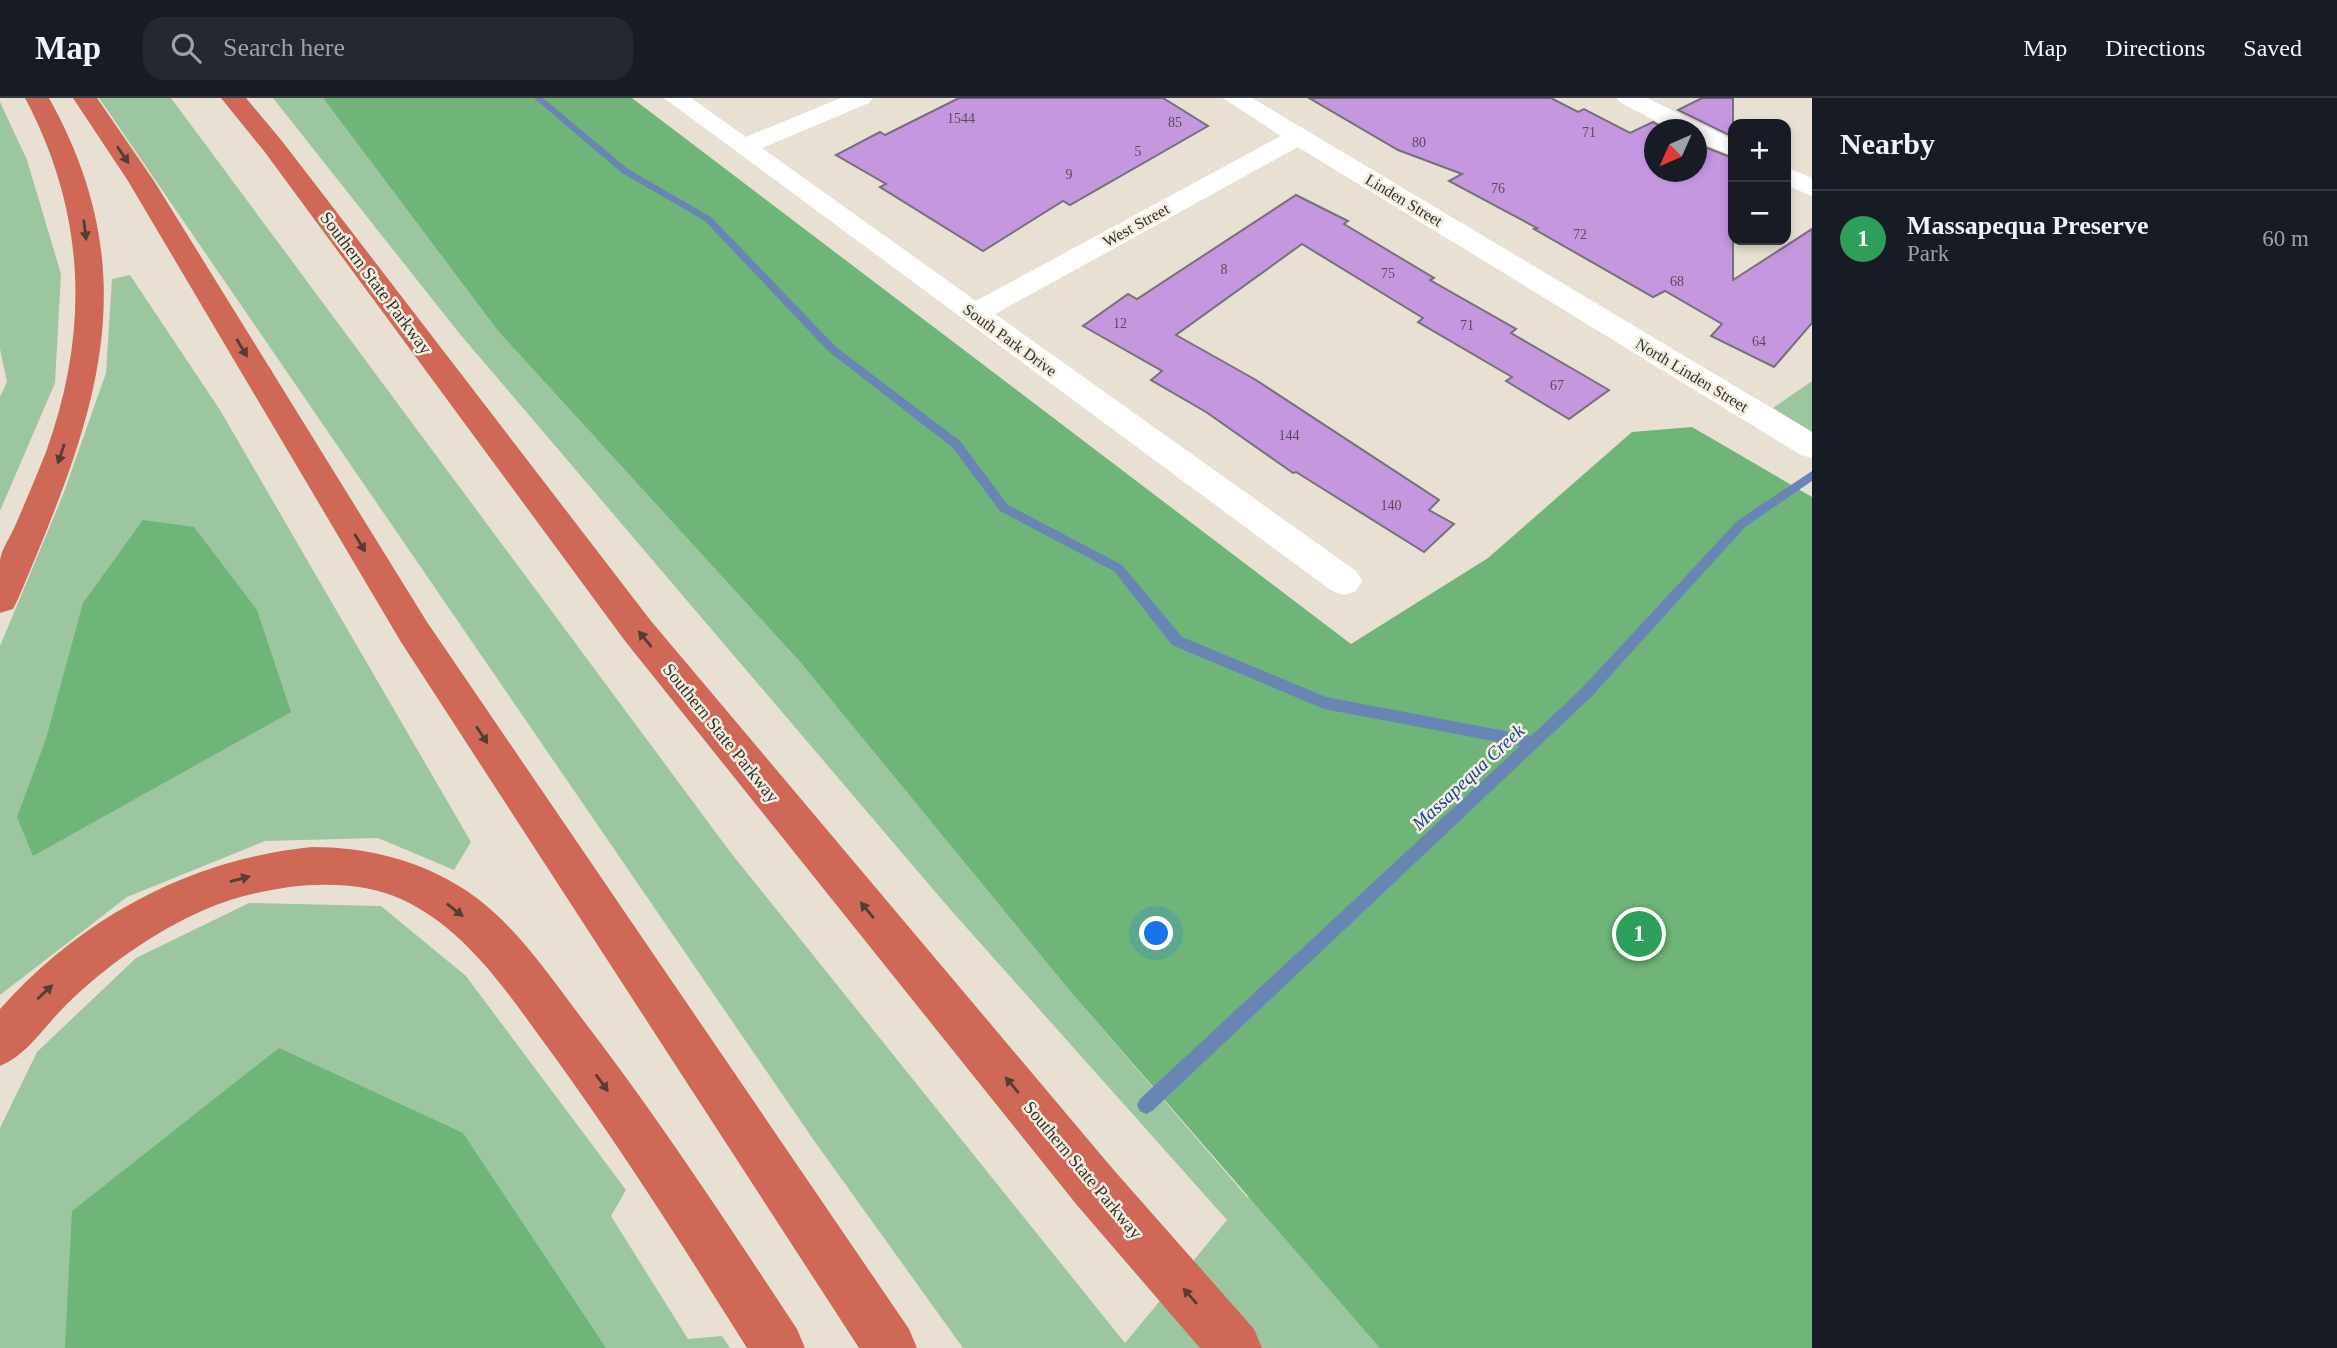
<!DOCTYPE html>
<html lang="en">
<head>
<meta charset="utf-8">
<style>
	:root { --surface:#171b24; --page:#242831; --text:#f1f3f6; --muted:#9ea1a6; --line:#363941; --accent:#b69bd2 }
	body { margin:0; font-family:"Times New Roman",serif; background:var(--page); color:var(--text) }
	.controls { position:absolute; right:21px; top:21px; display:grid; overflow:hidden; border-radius:14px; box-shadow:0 4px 10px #0003 }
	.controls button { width:63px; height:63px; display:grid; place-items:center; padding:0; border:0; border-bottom:2px solid var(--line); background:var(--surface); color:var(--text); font:35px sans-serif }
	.compass { position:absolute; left:1644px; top:21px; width:63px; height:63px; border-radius:50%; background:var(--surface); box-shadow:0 4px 10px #0003; rotate:225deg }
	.you { position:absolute; left:1157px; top:836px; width:24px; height:24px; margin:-18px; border:5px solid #fff; border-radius:50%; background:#1a73e8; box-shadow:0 0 0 10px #1a73e833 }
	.badge { display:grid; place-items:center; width:46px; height:46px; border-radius:50%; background:var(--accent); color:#fff; font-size:23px; font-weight:700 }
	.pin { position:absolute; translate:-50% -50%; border:4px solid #fff; box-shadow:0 2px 7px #0006 }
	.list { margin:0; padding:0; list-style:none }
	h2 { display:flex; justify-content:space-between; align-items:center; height:91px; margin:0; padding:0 28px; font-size:30px }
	h2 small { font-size:23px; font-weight:400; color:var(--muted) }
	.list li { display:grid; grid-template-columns:46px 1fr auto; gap:21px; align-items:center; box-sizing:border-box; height:98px; padding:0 28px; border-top:2px solid var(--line) }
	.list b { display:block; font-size:26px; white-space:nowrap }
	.list p { margin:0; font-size:23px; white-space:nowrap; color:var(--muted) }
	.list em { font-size:23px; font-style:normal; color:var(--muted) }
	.icon { flex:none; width:38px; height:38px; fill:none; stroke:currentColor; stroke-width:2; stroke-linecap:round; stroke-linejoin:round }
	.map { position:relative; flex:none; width:1812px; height:1250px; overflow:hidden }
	header { display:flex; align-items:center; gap:42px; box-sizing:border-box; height:98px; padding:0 35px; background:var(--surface); border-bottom:2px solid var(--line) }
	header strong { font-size:33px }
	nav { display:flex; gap:38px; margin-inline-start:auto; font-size:24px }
	.search { width:490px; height:63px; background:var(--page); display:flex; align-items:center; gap:18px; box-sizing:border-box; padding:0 24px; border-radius:21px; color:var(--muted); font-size:26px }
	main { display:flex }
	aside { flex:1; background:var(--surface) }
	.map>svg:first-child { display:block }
	.green { fill:#9cc6a0 }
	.forest { fill:#6fb478 }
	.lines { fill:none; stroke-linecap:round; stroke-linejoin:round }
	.stream { fill:#6885b4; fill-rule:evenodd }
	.building { fill:#c497df; stroke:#77707c; stroke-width:2 }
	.minor { fill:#fff; fill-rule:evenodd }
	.highway { fill:#cf6856; fill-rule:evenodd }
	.oneway { fill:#543d34 }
	.labels { text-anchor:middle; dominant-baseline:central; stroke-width:5; stroke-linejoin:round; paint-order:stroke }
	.number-label { font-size:14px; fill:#594b59 }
	.far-street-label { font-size:16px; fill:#35322c; stroke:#f5eee0 }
	.street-label { font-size:18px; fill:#35322c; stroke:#f5eee0 }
	.water-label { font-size:19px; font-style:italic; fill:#144495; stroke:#f5eee0 }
</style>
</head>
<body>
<header>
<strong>Map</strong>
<div class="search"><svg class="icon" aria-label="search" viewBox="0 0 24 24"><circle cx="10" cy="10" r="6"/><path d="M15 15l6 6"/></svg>Search here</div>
<nav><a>Map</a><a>Directions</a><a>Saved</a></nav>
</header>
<main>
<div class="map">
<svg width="1812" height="1250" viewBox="0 0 1812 1250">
	<rect width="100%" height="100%" fill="#e8e1d3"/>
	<!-- green -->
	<g class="green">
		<path d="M99,0H171L731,755L1125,1245L1227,1122L949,810L459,235L273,0H323L498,233L800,564L1070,893L1247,1099L1812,1250H963L815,1044Z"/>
		<path d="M0,4L27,62L61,176L55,285L0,413V299L7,284L0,251Z"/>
		<path d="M130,177L220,312L471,744L454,772L378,740L265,743L127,799L0,897V548L63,397L106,275L112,181Z"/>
		<path d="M1812,283V334L1773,310Z"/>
		<path d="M249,805L381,808L466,878L626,1092L611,1118L688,1241L722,1238L730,1250H0V1030L37,954L136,860Z"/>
	</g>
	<!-- forest -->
	<g class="forest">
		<path d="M323,0H632L1351,546L1488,460L1632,334L1692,329L1812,399V1250H1380L1070,893L800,564L498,233Z"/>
		<path d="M143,422L194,429L257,512L291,614L33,758L17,719L46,641L83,505Z"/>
		<path d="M279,950L463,1035L606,1250H65L72,1113Z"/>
	</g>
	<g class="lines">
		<!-- stream -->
		<path class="stream" d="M534,0H543L628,71L711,119L836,249L960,343L1008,407L1122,467L1182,539L1326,599L1531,638L1581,591L1737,423L1812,373V383L1745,429L1591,599L1152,1013L1146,1016L1140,1013L1137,1007L1140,1001L1520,648L1324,611L1172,547L1114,473L1000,413L952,349L828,253L705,123L622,75Z"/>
	</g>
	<!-- building -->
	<g class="building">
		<path d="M959,0H1163L1208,28L1070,107L1063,103L983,153L880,89L886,86L836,57L880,34L885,37Z"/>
		<path d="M1309,0H1551L1578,14L1584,11L1630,35L1653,24L1666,32H1655V74H1697V46L1733,60V182L1812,131V225L1774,269L1711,238L1722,226L1665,193L1653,199L1534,131L1537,130L1449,83L1462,76L1398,52Z"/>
		<path d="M1702,0H1733V39L1678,12Z"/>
		<path d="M1296,97L1348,123L1344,126L1434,180L1430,182L1516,231L1511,235L1609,292L1569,321L1506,283L1512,279L1418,224L1423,220L1302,146L1176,237L1256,282L1439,402L1429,412L1454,426L1424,454L1296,374L1293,375L1206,314L1151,282L1162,273L1083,228L1128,196L1137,201Z"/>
	</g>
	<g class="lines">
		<!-- minor -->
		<g class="minor">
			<path d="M664,0H691L746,39L841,0H873L869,5L762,50L976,203L1281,38L1223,0H1252L1812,334V360L1801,357L1298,49L995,216L1356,473L1362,483L1356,493L1344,497L1332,493Z"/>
			<path d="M1617,0H1647L1733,42V58L1696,43V32H1673L1621,5Z"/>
			<path d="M1786,69L1812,80V98L1786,87Z"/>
		</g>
		<!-- highway -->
		<g class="highway">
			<path d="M25,0H49C151,183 93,324 18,501L13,511L0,515C0,498 0,478 0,462C2,450 11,438 15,428C26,403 36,379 46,354C90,232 86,115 25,0Z"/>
			<path d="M73,0H97L154,83L427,524L909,1231L917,1250H859L401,544L128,83Z"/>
			<path d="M221,0H246L282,43L651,523L1112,1070L1254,1231L1262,1250H1200L1076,1106L625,543L264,53Z"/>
			<path d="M312,749C367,749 420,762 467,793C513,824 547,874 580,918C658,1019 727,1125 797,1231L805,1250H747C684,1150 621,1050 551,954C509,897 467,831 401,801C343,775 260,788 204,812C152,835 106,868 65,908C44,929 27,957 0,968V911C81,820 190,761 312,749Z"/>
		</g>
	</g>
	<!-- one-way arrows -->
	<defs><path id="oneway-solid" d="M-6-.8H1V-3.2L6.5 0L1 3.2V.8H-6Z" transform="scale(1.75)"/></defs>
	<g class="oneway">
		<use href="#oneway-solid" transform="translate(123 57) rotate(56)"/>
		<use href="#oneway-solid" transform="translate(85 132) rotate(83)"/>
		<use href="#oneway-solid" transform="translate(242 250) rotate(59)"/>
		<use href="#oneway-solid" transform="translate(61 356) rotate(108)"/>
		<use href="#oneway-solid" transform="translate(360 445) rotate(59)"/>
		<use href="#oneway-solid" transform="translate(645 541) rotate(-129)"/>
		<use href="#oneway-solid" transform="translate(482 637) rotate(57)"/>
		<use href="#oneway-solid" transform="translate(240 781) rotate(-15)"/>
		<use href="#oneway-solid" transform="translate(455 812) rotate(38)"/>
		<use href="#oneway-solid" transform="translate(867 812) rotate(-130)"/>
		<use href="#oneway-solid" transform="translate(45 894) rotate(-43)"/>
		<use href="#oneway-solid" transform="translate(602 985) rotate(54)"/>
		<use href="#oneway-solid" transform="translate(1012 987) rotate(-130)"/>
		<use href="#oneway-solid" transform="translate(1190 1198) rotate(-131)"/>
	</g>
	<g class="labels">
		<!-- number labels -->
		<g class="number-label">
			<text x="961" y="20">1544</text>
			<text x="1175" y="24">85</text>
			<text x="1589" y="34">71</text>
			<text x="1419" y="44">80</text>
			<text x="1138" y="53">5</text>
			<text x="1069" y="76">9</text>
			<text x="1498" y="90">76</text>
			<text x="1580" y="136">72</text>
			<text x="1224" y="171">8</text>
			<text x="1388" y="175">75</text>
			<text x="1677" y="183">68</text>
			<text x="1120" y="225">12</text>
			<text x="1467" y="227">71</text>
			<text x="1759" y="243">64</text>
			<text x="1557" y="287">67</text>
			<text x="1289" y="337">144</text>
			<text x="1391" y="407">140</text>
		</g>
		<!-- far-street labels -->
		<g class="far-street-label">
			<text transform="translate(1404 102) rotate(31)">Linden Street</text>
			<text transform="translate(1136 127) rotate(-29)">West Street</text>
			<text transform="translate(1010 242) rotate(36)">South Park Drive</text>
			<text transform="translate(1692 277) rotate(31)">North Linden Street</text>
		</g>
		<!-- street labels -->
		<g class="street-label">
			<text transform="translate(376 185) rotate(53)">Southern State Parkway</text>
			<text transform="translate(721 635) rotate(51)">Southern State Parkway</text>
			<text transform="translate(1083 1072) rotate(50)">Southern State Parkway</text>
		</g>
		<!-- water labels -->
		<g class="water-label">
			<text transform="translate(1468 679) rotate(-43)">Massapequa Creek</text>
		</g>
	</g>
</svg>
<div class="controls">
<button>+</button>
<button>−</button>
</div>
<svg class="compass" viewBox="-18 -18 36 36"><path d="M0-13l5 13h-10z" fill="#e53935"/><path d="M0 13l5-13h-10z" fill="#9ea1a6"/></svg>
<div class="you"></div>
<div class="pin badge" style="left:1639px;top:836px;background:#2e9e5b">1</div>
</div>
<aside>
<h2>Nearby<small></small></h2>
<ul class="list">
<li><span class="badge" style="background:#2e9e5b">1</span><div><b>Massapequa Preserve</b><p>Park</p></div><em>60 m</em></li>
</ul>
</aside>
</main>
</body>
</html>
